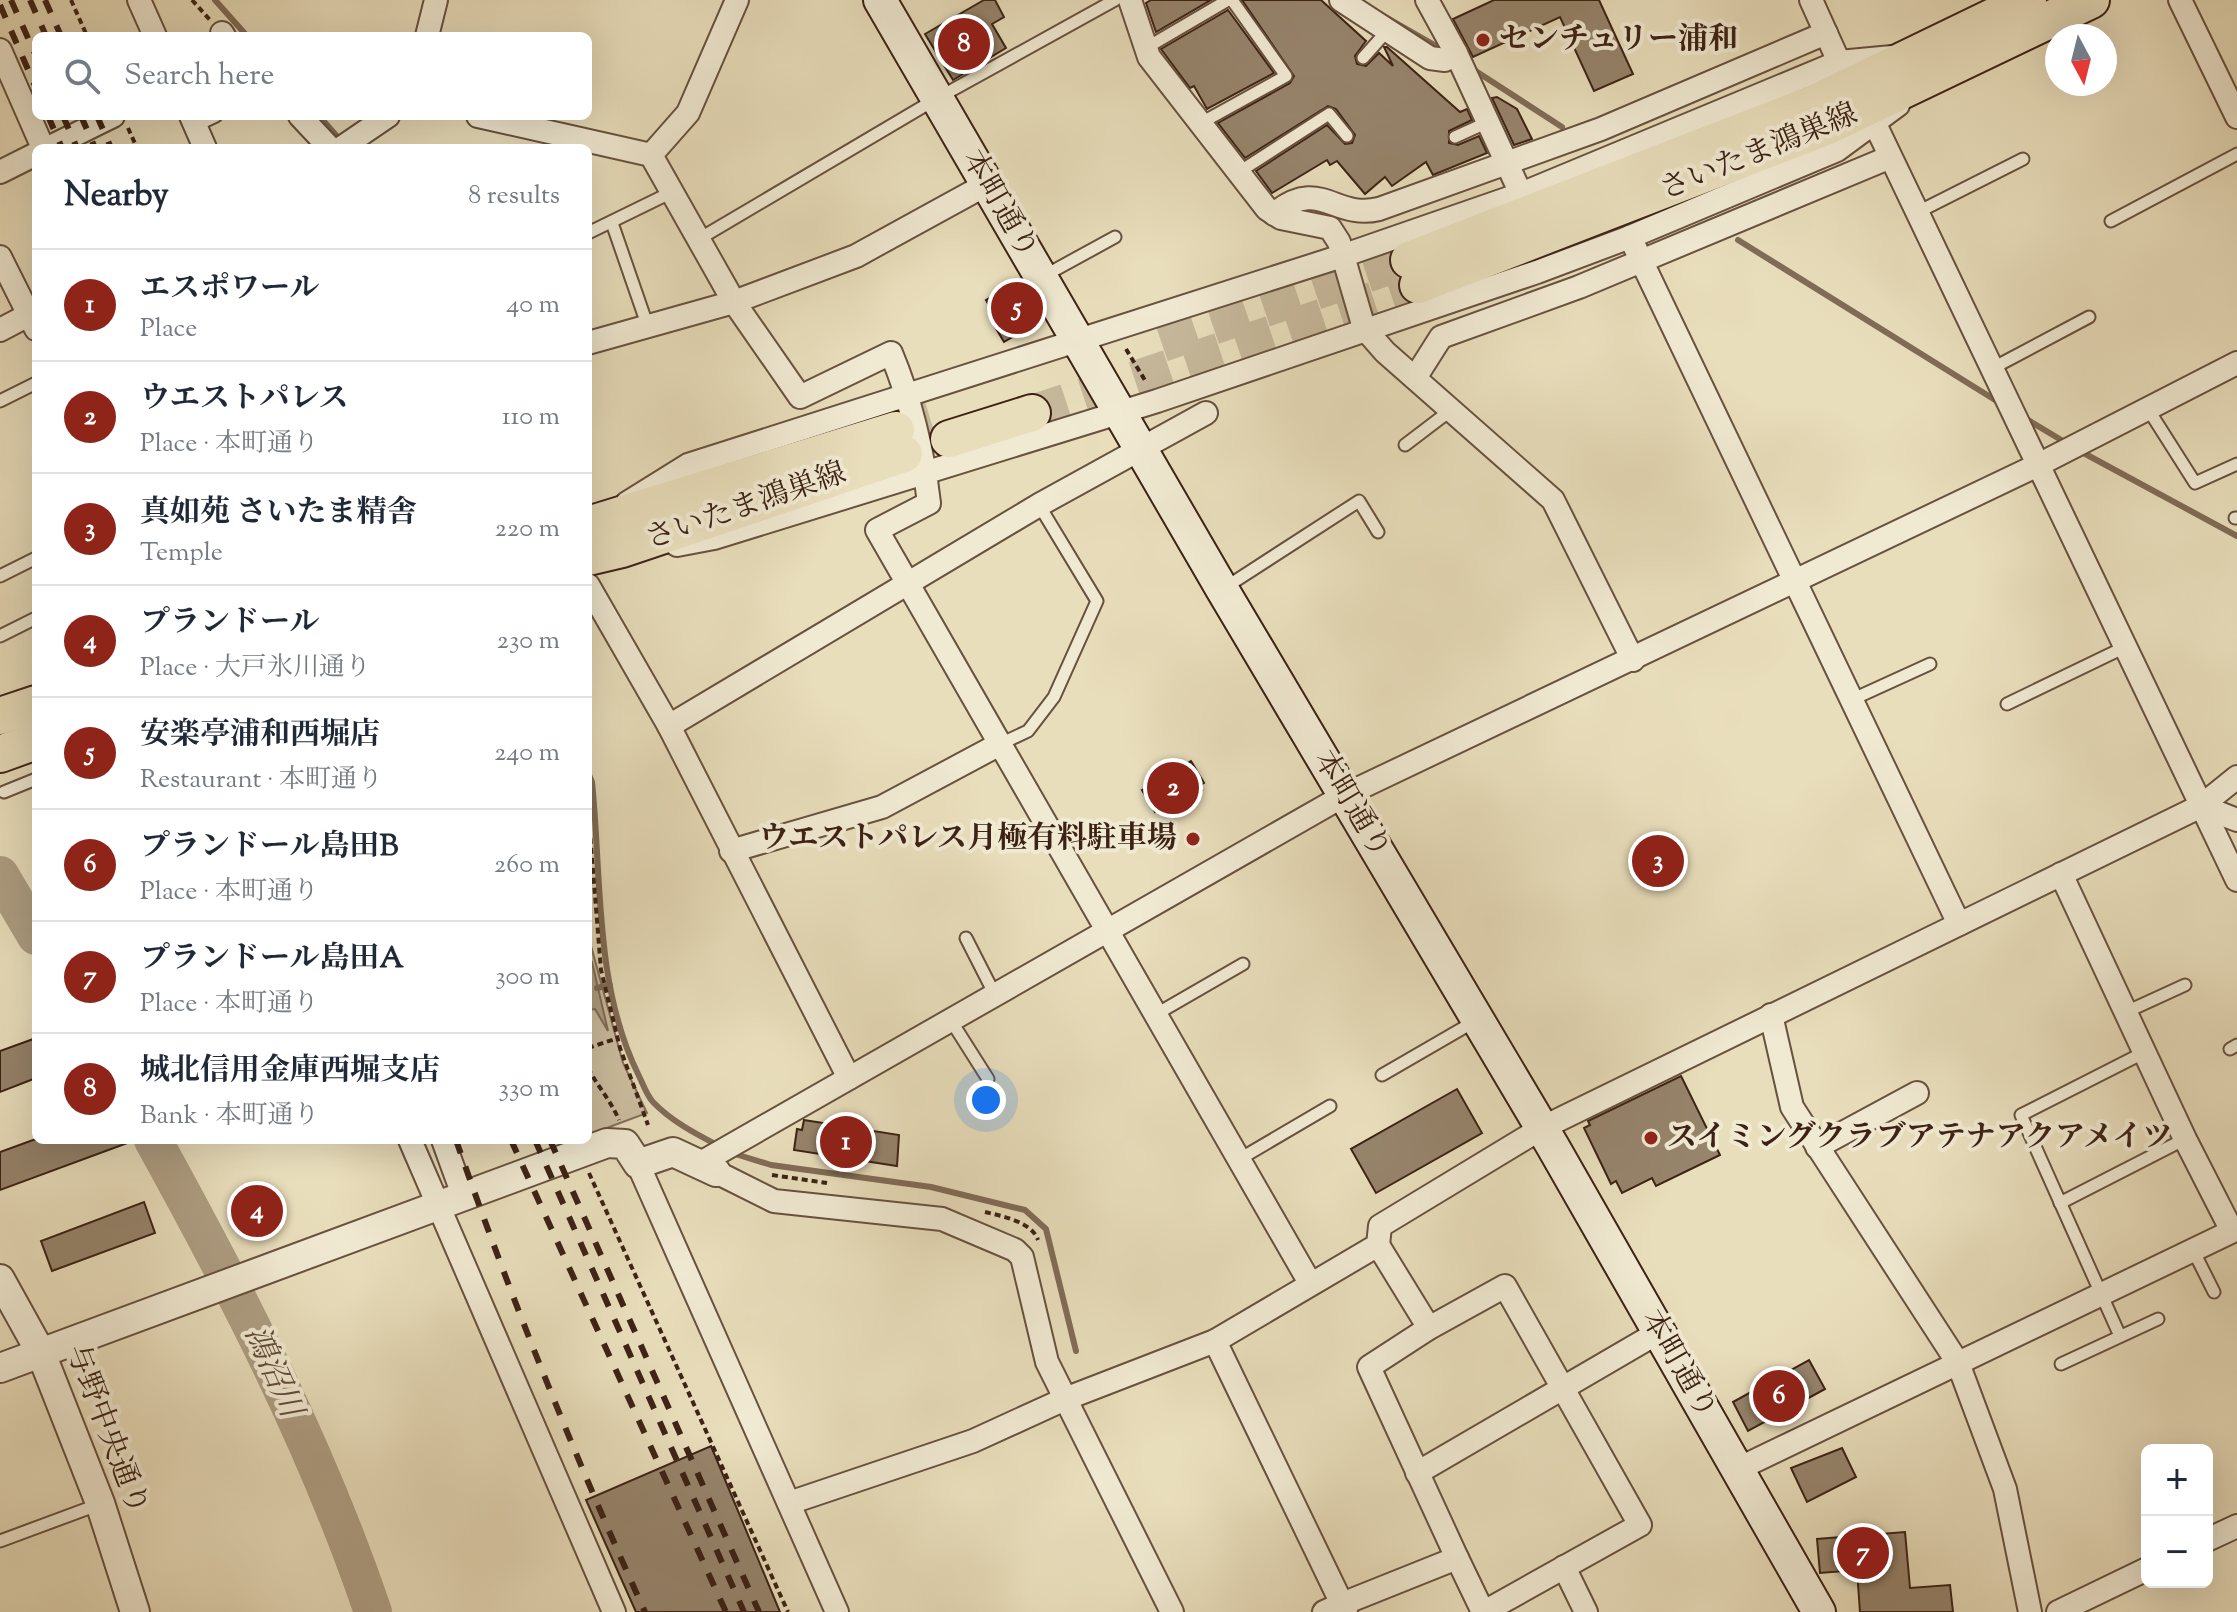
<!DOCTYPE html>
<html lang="en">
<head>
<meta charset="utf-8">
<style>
	:root { --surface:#fff; --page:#f6f6f7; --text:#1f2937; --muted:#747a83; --line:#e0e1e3; --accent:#8f2418 }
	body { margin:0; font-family:"Sorts Mill Goudy","Noto Serif JP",serif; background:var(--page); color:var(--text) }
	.controls { position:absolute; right:24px; bottom:24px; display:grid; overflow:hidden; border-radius:12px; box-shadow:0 8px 32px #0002 }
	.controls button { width:72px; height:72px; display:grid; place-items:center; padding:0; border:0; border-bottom:2px solid var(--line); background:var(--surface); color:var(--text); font:40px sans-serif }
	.compass { position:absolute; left:2045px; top:24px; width:72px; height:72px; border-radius:50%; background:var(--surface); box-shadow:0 8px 32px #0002; rotate:173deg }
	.you { position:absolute; left:986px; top:1100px; width:28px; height:28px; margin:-20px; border:6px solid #fff; border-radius:50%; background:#1a73e8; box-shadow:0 0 0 12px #1a73e833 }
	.badge { display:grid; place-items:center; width:52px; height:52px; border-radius:50%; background:var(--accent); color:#fff; font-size:26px; font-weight:700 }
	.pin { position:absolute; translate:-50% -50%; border:4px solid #fff; box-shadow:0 2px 8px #0006 }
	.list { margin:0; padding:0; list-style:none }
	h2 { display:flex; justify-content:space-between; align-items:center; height:104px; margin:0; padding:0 32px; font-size:34px }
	h2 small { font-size:26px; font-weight:400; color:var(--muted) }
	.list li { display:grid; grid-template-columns:52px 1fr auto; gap:24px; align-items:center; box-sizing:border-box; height:112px; padding:0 32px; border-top:2px solid var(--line) }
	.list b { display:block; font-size:30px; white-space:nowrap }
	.list p { margin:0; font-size:26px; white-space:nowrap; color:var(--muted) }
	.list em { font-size:26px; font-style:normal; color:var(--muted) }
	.icon { flex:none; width:44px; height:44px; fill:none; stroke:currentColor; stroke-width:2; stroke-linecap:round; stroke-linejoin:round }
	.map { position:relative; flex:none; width:2237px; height:1612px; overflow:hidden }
	.search { position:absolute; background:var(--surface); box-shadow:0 8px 32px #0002; left:32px; top:32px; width:560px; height:88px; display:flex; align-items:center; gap:20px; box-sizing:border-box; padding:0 28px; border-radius:12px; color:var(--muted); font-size:30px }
	.panel { position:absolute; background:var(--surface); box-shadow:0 8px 32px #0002; left:32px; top:144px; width:560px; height:1000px; border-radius:12px }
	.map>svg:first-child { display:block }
	.green { fill:#ccbea0; stroke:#84705a; stroke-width:2 }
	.water { fill:#ae9e83; stroke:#806c57; stroke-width:2 }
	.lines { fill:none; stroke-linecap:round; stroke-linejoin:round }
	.stream { stroke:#806c57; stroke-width:6 }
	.river { stroke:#ae9e83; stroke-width:38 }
	.building { fill:#96846c; stroke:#3c2215; stroke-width:2 }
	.primary-tunnel { stroke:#c6b89b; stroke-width:36; stroke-dasharray:36 18; stroke-linecap:butt }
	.service-casing { stroke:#67513f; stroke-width:15 }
	.minor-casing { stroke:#67513f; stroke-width:26 }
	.tertiary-casing { stroke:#67513f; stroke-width:32 }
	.secondary-casing { stroke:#3c2215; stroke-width:36 }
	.primary-casing { stroke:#3c2215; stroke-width:40 }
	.path { stroke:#3c2215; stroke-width:4; stroke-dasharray:6 4; stroke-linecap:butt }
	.service { stroke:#f1ead3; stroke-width:11 }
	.minor { stroke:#f1ead3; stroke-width:22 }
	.tertiary { stroke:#f1ead3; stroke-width:28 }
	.secondary { stroke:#f1ead3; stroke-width:32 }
	.primary { stroke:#e9debc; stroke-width:36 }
	.rail { stroke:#3c2215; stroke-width:6; stroke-dasharray:14 14; stroke-linecap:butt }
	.poi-dot { fill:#8f2418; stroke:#f1ead3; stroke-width:3 }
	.labels { text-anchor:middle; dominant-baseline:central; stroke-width:8; stroke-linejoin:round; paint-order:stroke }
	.poi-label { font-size:30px; font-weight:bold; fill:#3c2215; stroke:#f1ead3; text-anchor:start }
	.street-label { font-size:30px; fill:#3c2215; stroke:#f1ead3 }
	.water-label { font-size:32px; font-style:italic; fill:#644d3c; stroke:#f1ead3 }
</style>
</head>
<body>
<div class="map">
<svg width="2237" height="1612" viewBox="0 0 2237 1612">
	<rect width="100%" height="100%" fill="#e9debc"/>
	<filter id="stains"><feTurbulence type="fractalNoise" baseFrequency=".0025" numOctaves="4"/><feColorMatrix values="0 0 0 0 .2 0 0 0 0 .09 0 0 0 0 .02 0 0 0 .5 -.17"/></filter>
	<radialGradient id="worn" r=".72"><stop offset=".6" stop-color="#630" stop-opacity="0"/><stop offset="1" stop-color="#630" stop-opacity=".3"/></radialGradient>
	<!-- green -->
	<path class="green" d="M588,935L623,1063L647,1113L588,1135Z"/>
	<!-- water -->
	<path class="water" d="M588,955L592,962L608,1031L595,1009L588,1010Z"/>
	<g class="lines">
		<!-- stream -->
		<g class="stream">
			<path d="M215,0L247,36"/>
			<path d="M1382,15L1445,51"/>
			<path d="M1471,68L1562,127"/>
			<path d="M319,116L342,142"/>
			<path d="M1738,240L2000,403"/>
			<path d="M2023,417L2068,444"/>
			<path d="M2078,450L2237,536"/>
			<path d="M588,772L592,782C602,879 594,986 639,1076C643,1084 647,1096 653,1102C671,1121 696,1134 719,1146"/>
			<path d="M597,988L610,985"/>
			<path d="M732,1153L771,1165L931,1187L1025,1210L1046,1229L1076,1351"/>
		</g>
		<!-- river -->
		<g class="river">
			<path d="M0,875L36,936"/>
			<path d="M153,1140C237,1292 317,1447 373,1612"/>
		</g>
	</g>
	<!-- building -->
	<g class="building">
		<path d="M984,0H995L1004,17L992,24L1006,48L953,80L925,34Z"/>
		<path d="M1151,0H1211L1156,32L1146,3Z"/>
		<path d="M1242,0H1321L1366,41L1355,56L1357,64L1366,66L1379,53L1393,66L1384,47H1387L1460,112L1467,109L1472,120L1449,131V143L1458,145L1479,136L1487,153L1433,175L1426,162L1392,186L1385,177L1365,194L1337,161L1330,165L1327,160L1272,193L1256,171L1327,125L1345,144L1352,143L1355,135L1336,109L1328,106L1245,158L1218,123L1290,83L1294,76Z"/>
		<path d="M1494,0H1599L1633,74L1594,91L1560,17L1473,57L1453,19Z"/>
		<path d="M1228,10L1274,73L1207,109L1194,86L1190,88L1161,49Z"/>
		<path d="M1497,97L1517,109L1532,139L1514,145L1492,98Z"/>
		<path d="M1020,280L1043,319L1004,342L991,320L996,317L986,300Z"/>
		<path d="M1191,761L1204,783L1199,786L1202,790L1161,813L1159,809L1155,812L1142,790Z"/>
		<path d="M36,1038V1078L0,1092V1051Z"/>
		<path d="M1681,1076L1720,1155L1656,1186L1652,1178L1622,1193L1616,1181L1611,1184L1584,1128L1590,1125L1588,1121Z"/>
		<path d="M1457,1089L1482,1133L1376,1193L1351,1149Z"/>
		<path d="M804,1120L899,1135L897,1166L794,1150L797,1129L802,1130Z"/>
		<path d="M33,1140H130V1142L0,1190V1152Z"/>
		<path d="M262,1185L281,1224L252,1238L234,1199Z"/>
		<path d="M144,1202L155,1233L52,1271L41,1241Z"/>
		<path d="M1809,1360L1825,1389L1748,1431L1733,1402Z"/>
		<path d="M711,1446L780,1612H636L586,1500Z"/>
		<path d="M1842,1448L1856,1477L1807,1502L1791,1468Z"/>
		<path d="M1905,1532L1910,1588L1950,1585L1953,1612H1860L1857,1570L1820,1573L1817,1539Z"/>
	</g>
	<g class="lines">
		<!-- primary-tunnel -->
		<g class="primary-tunnel">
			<path d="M1162,344L1409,260"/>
			<path d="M1032,413L1418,285"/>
			<path d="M896,430L943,416"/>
		</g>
		<!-- service casing -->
		<g class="service-casing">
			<g id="service">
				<path d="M1146,48L1228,0"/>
				<path d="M1363,58L1387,31"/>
				<path d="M1201,123L1286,76L1232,0"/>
				<path d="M195,126L216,116"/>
				<path d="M1455,137L1488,122"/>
				<path d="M1239,172L1329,114L1347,136"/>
				<path d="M1916,213L2023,159"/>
				<path d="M2111,221L2237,154"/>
				<path d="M612,223L648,327"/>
				<path d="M588,233L672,192"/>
				<path d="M699,239L936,99L1115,0"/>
				<path d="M1042,277L1115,237"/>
				<path d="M1991,369L2089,317"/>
				<path d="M0,401L36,383"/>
				<path d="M2148,409L2195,483L2237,464"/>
				<path d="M1405,445L1451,410"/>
				<path d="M2235,518H2237"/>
				<path d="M0,576L36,558"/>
				<path d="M1226,587L1359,501L1378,532"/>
				<path d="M0,636L36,618"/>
				<path d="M1851,700L1930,664"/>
				<path d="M2007,704L2123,648"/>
				<path d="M998,745L1028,731L1054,697L1097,601L1039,505"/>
				<path d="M4,792L36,779"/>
				<path d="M966,938L994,993"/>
				<path d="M2126,1012L2185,985"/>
				<path d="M1153,1016L1243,964"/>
				<path d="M950,1019L988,1079"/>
				<path d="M2230,1049L2237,1045"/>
				<path d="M1382,1075L1477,1020"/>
				<path d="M1238,1160L1330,1106"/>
				<path d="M2060,1203L2185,1139"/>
				<path d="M2193,1250L2214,1292"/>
				<path d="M2120,1336L2021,1115L2145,1052"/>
				<path d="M2061,1364L2158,1319"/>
				<path d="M0,1541L100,1504"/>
			</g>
		</g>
		<!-- minor casing -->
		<g class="minor-casing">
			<g id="minor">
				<path d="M139,0L155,36"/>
				<path d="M1130,0L1149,57L1267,209L1281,218L1330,228L1339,242L1364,328L1385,352L1553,500L1633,660"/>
				<path d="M1341,0L1430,58L1445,60L1456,53"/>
				<path d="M1427,0L1456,53L1521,194"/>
				<path d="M1811,0L1839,62"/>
				<path d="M2180,0L2237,117"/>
				<path d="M222,33L224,36"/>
				<path d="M427,36L436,0"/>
				<path d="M0,50L43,148"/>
				<path d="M191,116L205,148"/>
				<path d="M300,116L330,148"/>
				<path d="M478,116L651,155L734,302L800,397L891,353C911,401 923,452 929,503L877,530L1310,1283"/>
				<path d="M1875,124L2237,880"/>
				<path d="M48,148L113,116"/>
				<path d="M341,148L388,116"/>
				<path d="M651,155L688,113L737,0"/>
				<path d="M0,172L36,154"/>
				<path d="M1274,214C1320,176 1334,220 1379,209L1601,129L1826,33"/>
				<path d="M1630,237L1959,924"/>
				<path d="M0,257L36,329"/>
				<path d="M0,330L36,311"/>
				<path d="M588,343L734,302L856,256L989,183"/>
				<path d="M1415,378L1441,337L1579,287L1888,158"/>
				<path d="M627,503L688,465L1342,256L1521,194L1839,62L1892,57"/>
				<path d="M677,545L714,538L1157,401L1537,272L1630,237L1837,150L1898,105"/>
				<path d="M588,585L669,726L849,1078"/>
				<path d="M669,726L1039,505L1206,413"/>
				<path d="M2201,806L2237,820"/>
				<path d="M731,851L882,807L998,745"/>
				<path d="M2061,874L2185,1139L2232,1231"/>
				<path d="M1771,1015L1792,1107L1958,1363L2005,1489L2030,1612"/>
				<path d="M410,1140L614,1612"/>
				<path d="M443,1140L463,1195"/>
				<path d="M1817,1147L1917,1093"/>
				<path d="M638,1164L837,1612"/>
				<path d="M697,1165L1345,795L2038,465L2237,363"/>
				<path d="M716,1172L774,1201L942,1219L1015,1250L1022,1257L1047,1362L1172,1612"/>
				<path d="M1378,1245L1429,1328"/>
				<path d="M1215,1341L1342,1604L1324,1612"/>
				<path d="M1738,1469L2237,1229"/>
				<path d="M1417,1473L1659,1332"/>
				<path d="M789,1503L973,1441L1065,1399L1215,1341L1378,1245L1380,1226L1542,1128L2201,806L2237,777"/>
				<path d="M2207,1540L2237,1526"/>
				<path d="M1457,1558L1483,1612"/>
				<path d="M1564,1567L1586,1612"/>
				<path d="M1346,1612L1342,1604L1457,1558L1369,1367L1429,1328L1505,1286L1640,1525L1484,1612"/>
				<path d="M2058,1612L2147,1569"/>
			</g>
		</g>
		<!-- tertiary casing -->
		<g class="tertiary-casing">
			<g id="tertiary">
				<path d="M0,1279L41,1353L100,1503L135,1612"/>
				<path d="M0,1368L607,1143L625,1144L638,1164L673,1152L716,1172"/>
			</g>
		</g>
		<!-- secondary casing -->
		<g class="secondary-casing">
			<path id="secondary" d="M880,0L1222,589L1552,1145L1819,1612"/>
		</g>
		<!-- primary casing -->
		<g class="primary-casing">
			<g id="primary">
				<path d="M1409,260L1815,103L2028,0"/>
				<path d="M1418,285L1828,126L2091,0"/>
				<path d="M949,439L1032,413"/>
				<path d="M588,525L896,430"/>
				<path d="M588,557L622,549L904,454"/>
				<path d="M0,716L36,704"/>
				<path d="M0,754L36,741"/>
			</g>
		</g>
		<!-- path -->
		<g class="path">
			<path d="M71,0L87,36"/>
			<path d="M192,0L210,20"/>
			<path d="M128,128L137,148"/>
			<path d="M1126,349L1146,382"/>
			<path d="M588,808L601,970L620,1048L648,1125"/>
			<path d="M588,1048L618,1038"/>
			<path d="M588,1068C598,1087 611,1101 619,1120"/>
			<path d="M589,1173L788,1612"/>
			<path d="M772,1175L827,1183"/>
			<path d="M985,1212C1002,1216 1032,1222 1038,1240"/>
		</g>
		<!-- service -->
		<use href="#service" class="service"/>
		<!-- minor -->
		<use href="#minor" class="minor"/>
		<!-- tertiary -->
		<use href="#tertiary" class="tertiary"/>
		<!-- secondary -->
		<use href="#secondary" class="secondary"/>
		<!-- primary -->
		<use href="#primary" class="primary"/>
		<!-- rail -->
		<g class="rail">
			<path d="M11,0L36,56"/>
			<path d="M30,0L46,36"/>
			<path d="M45,0L61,36"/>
			<path d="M0,5L36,88"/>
			<path d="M48,116L62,148"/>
			<path d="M63,116L77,148"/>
			<path d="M81,116L95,148"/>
			<path d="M97,116L111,148"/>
			<path d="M456,1140C512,1301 575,1457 645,1612"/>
			<path d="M511,1140L726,1612"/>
			<path d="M535,1140L744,1612"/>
			<path d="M550,1140L759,1612"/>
		</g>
	</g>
	<!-- markers -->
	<g class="poi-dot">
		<circle cx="1483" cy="40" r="8"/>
		<circle cx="1193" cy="839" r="8"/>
		<circle cx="1651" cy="1138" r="8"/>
	</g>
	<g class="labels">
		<!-- poi labels -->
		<g class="poi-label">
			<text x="1499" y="40">センチュリー浦和</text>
			<text x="1177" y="839" text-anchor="end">ウエストパレス月極有料駐車場</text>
			<text x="1667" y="1138">スイミングクラブアテナアクアメイツ</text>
		</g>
		<!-- street labels -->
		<g class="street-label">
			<text transform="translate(1759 153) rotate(-22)">さいたま鴻巣線</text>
			<text transform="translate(999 205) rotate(60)">本町通り</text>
			<text transform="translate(746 507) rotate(-19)">さいたま鴻巣線</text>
			<text transform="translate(1351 805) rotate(59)">本町通り</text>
			<text transform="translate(1678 1365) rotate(60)">本町通り</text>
			<text transform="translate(106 1430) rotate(69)">与野中央通り</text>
		</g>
		<!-- water labels -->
		<g class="water-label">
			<text transform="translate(272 1372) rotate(66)">鴻沼川</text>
		</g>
	</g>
	<rect width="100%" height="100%" filter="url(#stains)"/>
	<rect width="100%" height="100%" fill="url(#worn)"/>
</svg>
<div class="controls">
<button>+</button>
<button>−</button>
</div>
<svg class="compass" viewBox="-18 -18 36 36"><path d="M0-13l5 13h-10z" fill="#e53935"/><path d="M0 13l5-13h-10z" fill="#747a83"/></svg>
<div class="you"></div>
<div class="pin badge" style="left:846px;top:1142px">1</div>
<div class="pin badge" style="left:1173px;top:788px">2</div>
<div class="pin badge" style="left:1658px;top:861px">3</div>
<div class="pin badge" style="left:257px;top:1211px">4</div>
<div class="pin badge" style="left:1017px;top:308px">5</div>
<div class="pin badge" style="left:1779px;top:1396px">6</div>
<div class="pin badge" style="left:1863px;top:1553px">7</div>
<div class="pin badge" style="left:964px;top:44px">8</div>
<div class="search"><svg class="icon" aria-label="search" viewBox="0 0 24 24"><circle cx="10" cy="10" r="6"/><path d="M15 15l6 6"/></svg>Search here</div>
<section class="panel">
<h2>Nearby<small>8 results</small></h2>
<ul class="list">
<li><span class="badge">1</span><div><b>エスポワール</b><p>Place</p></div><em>40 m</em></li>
<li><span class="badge">2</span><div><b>ウエストパレス</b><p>Place · 本町通り</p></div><em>110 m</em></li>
<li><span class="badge">3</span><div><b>真如苑 さいたま精舎</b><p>Temple</p></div><em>220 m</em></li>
<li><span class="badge">4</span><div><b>プランドール</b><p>Place · 大戸氷川通り</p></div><em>230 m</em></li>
<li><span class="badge">5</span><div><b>安楽亭浦和西堀店</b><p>Restaurant · 本町通り</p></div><em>240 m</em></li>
<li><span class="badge">6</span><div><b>プランドール島田B</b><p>Place · 本町通り</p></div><em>260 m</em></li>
<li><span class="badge">7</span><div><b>プランドール島田A</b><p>Place · 本町通り</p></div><em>300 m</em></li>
<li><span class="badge">8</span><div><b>城北信用金庫西堀支店</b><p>Bank · 本町通り</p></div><em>330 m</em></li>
</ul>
</section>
</div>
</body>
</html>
